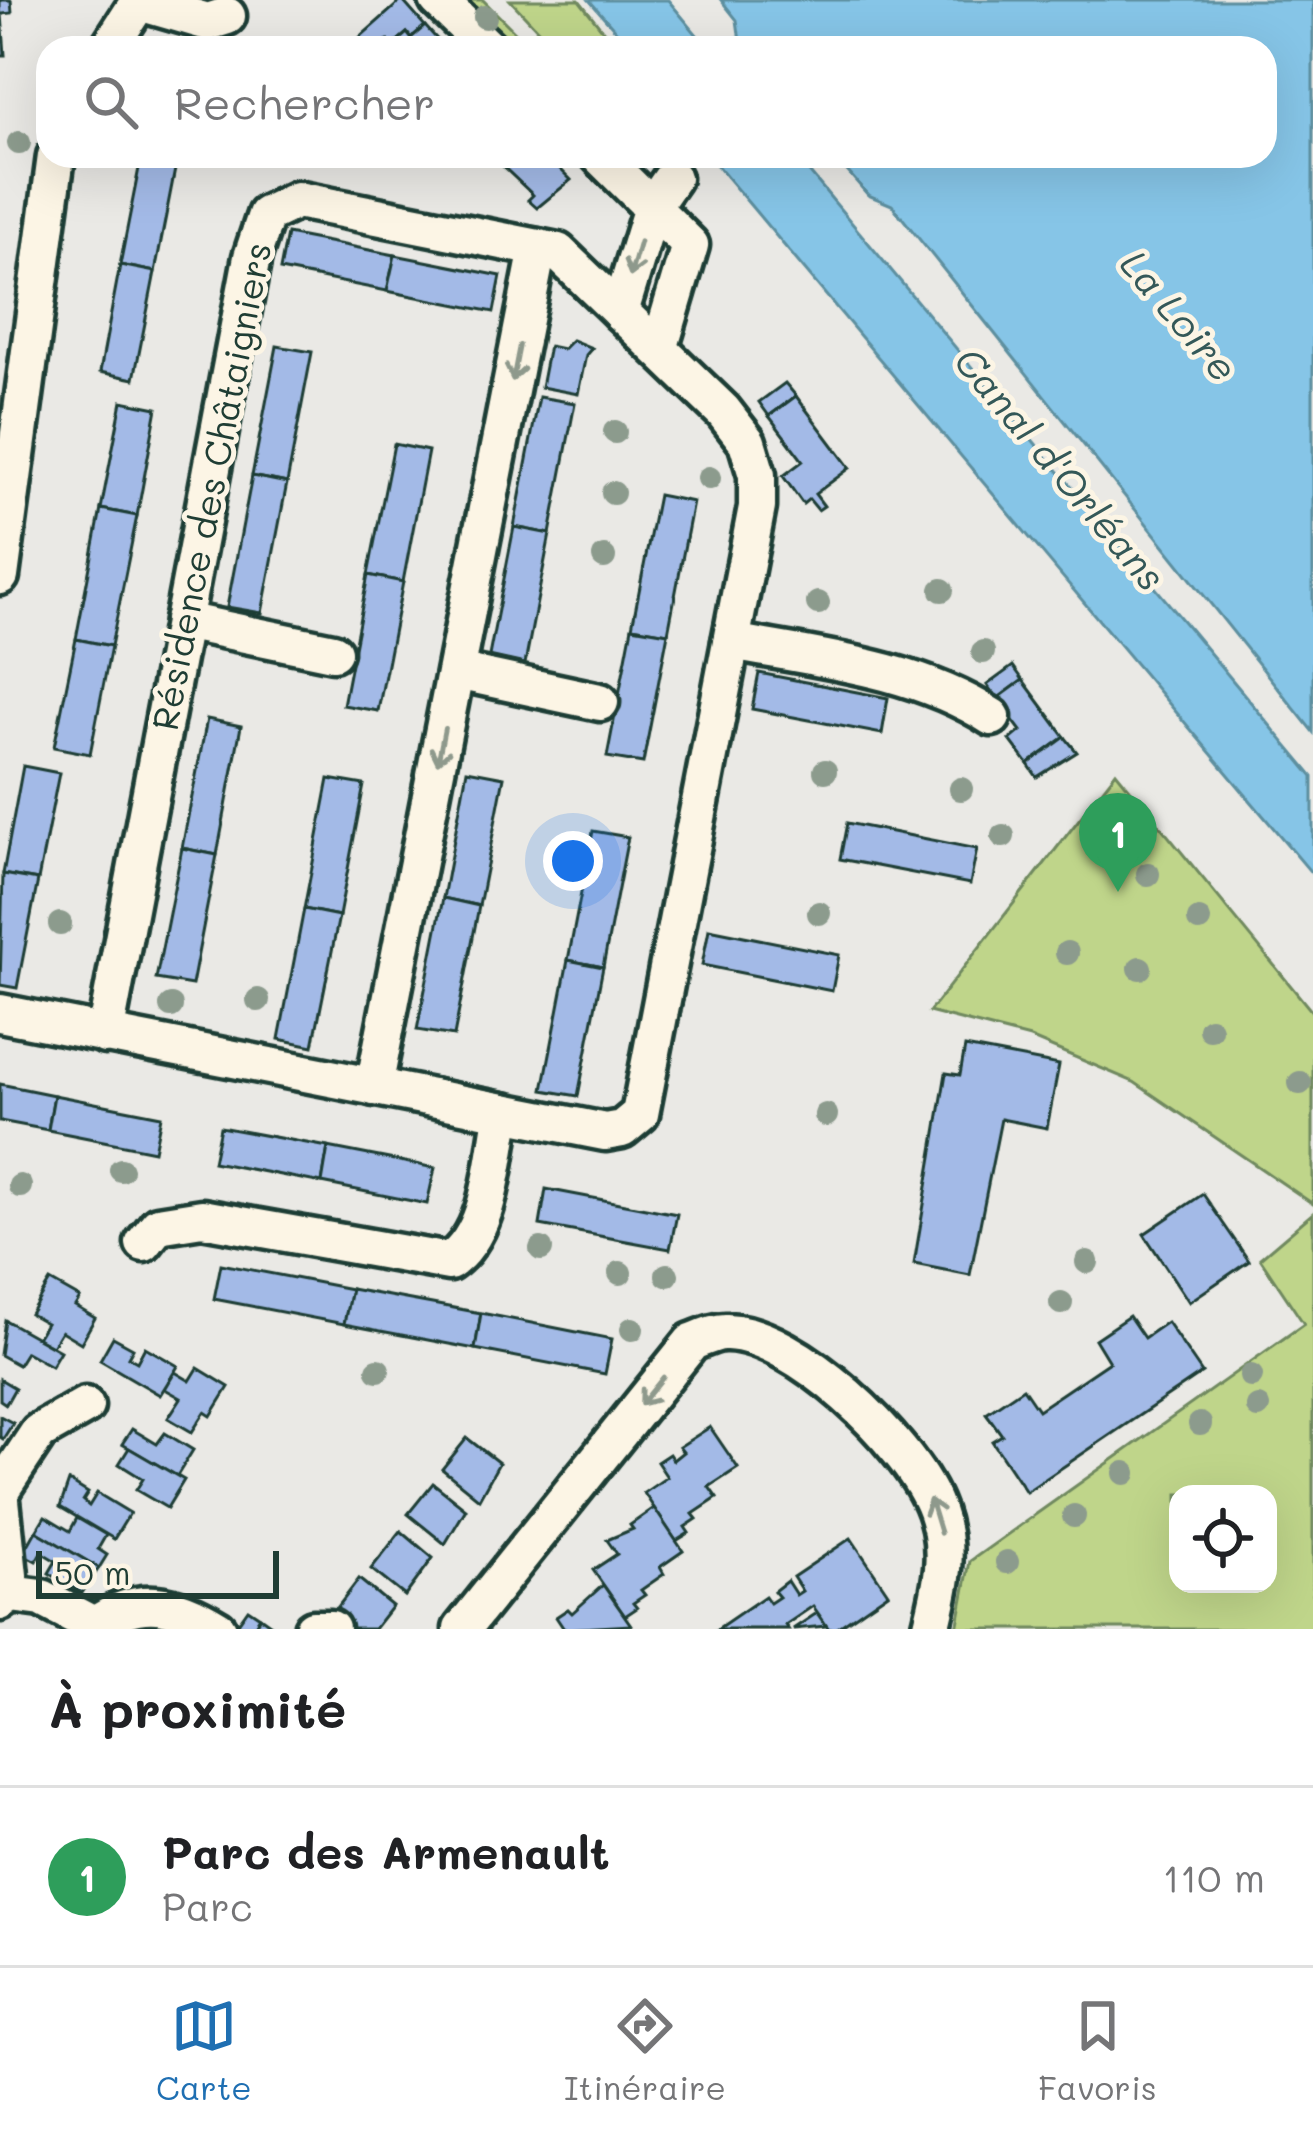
<!DOCTYPE html>
<html lang="fr">
<head>
<meta charset="utf-8">
<style>
	:root { --surface:#fff; --page:#f6f6f6; --text:#202124; --muted:#757577; --line:#e0e0e0; --accent:#1f6fb2 }
	body { margin:0; font-family:Mali,sans-serif; background:var(--page); color:var(--text) }
	.controls { position:absolute; right:36px; bottom:36px; display:grid; overflow:hidden; border-radius:24px; box-shadow:0 12px 48px #0002 }
	.controls button { width:108px; height:108px; display:grid; place-items:center; padding:0; border:0; border-bottom:3px solid var(--line); background:var(--surface); color:var(--text); font:60px sans-serif }
	.scale { position:absolute; left:36px; bottom:30px; width:243px; box-sizing:border-box; padding-left:12px; border:6px solid #1f3d34; border-top:0; font-size:33px; line-height:42px; white-space:nowrap; color:#1f3d34; -webkit-text-stroke:9px #fcf5e5; paint-order:stroke }
	.you { position:absolute; left:573px; top:861px; width:42px; height:42px; margin:-30px; border:9px solid #fff; border-radius:50%; background:#1a73e8; box-shadow:0 0 0 18px #1a73e833 }
	.badge { display:grid; place-items:center; width:78px; height:78px; border-radius:50%; background:var(--accent); color:#fff; font-size:39px; font-weight:700 }
	.pin { position:absolute; translate:-50% -99px; filter:drop-shadow(0 3px 6px #0008) }
	.pin::after { content:''; position:absolute; top:63px; width:42px; height:36px; background:inherit; clip-path:polygon(0 0,100% 0,50% 100%) }
	.list { margin:0; padding:0; list-style:none }
	h2 { display:flex; justify-content:space-between; align-items:center; height:156px; margin:0; padding:0 48px; font-size:51px }
	h2 small { font-size:39px; font-weight:400; color:var(--muted) }
	.list li { display:grid; grid-template-columns:78px 1fr auto; gap:36px; align-items:center; box-sizing:border-box; height:180px; padding:0 48px; border-top:3px solid var(--line) }
	.list b { display:block; font-size:45px; white-space:nowrap }
	.list p { margin:0; font-size:39px; white-space:nowrap; color:var(--muted) }
	.list em { font-size:39px; font-style:normal; color:var(--muted) }
	.icon { flex:none; width:66px; height:66px; fill:none; stroke:currentColor; stroke-width:2; stroke-linecap:round; stroke-linejoin:round }
	.map { position:relative; flex:none; width:1313px; height:1629px; overflow:hidden }
	.search { position:absolute; background:var(--surface); box-shadow:0 12px 48px #0002; left:36px; right:36px; top:36px; height:132px; display:flex; align-items:center; gap:30px; box-sizing:border-box; padding:0 42px; border-radius:36px; color:var(--muted); font-size:45px }
	.sheet { height:336px; background:var(--surface) }
	nav { display:flex; justify-content:space-around; align-items:center; box-sizing:border-box; height:168px; border-top:3px solid var(--line); background:var(--surface); font-size:33px; color:var(--muted) }
	nav a { display:grid; justify-items:center; gap:6px }
	nav .on { color:var(--accent) }
	.map>svg:first-child { display:block }
	.green { fill:#bfd58a; stroke:#6f895f; stroke-width:3; fill-rule:evenodd }
	.water { fill:#86c5e7; stroke:#5d8f9f; stroke-width:3 }
	.building { fill:#a3bae7; stroke:#1f3d34; stroke-width:3 }
	.lines { fill:none; stroke-linecap:round; stroke-linejoin:round }
	.minor-casing { stroke:#1f3d34; stroke-width:45 }
	.minor { stroke:#fcf5e5; stroke-width:36 }
	.tree { fill:#8c9b8d }
	.oneway { stroke:#8e998c }
	.labels { text-anchor:middle; dominant-baseline:central; stroke-width:10; stroke-linejoin:round; paint-order:stroke }
	.street-label { font-size:36px; fill:#1f3d34; stroke:#fcf5e5 }
	.water-label { font-size:39px; font-style:italic; fill:#345858; stroke:#fcf5e5 }
</style>
</head>
<body>
<div class="map">
<svg width="1313" height="1629" viewBox="0 0 1313 1629">
	<rect width="100%" height="100%" fill="#eae9e5"/>
	<filter id="ink" filterUnits="userSpaceOnUse"><feTurbulence type="fractalNoise" baseFrequency=".00833" numOctaves="2"/><feDisplacementMap in="SourceGraphic" scale="24" xChannelSelector="R" yChannelSelector="G"/><feConvolveMatrix kernelMatrix="1 2 1 2 8 2 1 2 1" color-interpolation-filters="sRGB"/></filter>
	<g filter="url(#ink)">
		<!-- green -->
		<g class="green">
			<path d="M456,0H483L531,48H506Z"/>
			<path d="M510,0H579L617,48H555Z"/>
			<path d="M1116,772L1313,1013V1204L1134,1082L1030,1038L929,1012Z"/>
			<path d="M1313,1213V1629H957L970,1561L1304,1324L1260,1258ZM1178,1494H1268V1584H1178Z"/>
		</g>
		<!-- water -->
		<g class="water">
			<path d="M589,0H668L708,48H631Z"/>
			<path d="M721,0H1313V732L892,205L868,195L834,156H1265V48H741L737,20Z"/>
			<path d="M709,156H796L1313,777V875Z"/>
		</g>
		<!-- building -->
		<g class="building">
			<path d="M0,0H11L12,13L2,14L5,55H0Z"/>
			<path d="M402,0L425,26L411,38L407,33L393,45L388,40L370,48L360,37Z"/>
			<path d="M425,26L445,48L393,45L407,33L411,38Z"/>
			<path d="M492,156H547L571,180L537,208L528,200L533,195Z"/>
			<path d="M141,158L176,164L155,272L120,265Z"/>
			<path d="M287,234L395,255L387,291L280,270Z"/>
			<path d="M395,255L501,276L494,312L387,291Z"/>
			<path d="M120,265L155,272L134,379L100,372Z"/>
			<path d="M572,340L592,348L586,355L578,394L541,387L549,346L563,349Z"/>
			<path d="M277,346L312,352L287,483L252,476Z"/>
			<path d="M785,383L796,396L769,416L759,402Z"/>
			<path d="M796,396L850,468L815,494L824,506L818,510L809,499L803,504L783,476L803,461L769,416Z"/>
			<path d="M539,397L575,403L550,534L514,527Z"/>
			<path d="M122,401L157,408L137,516L101,509Z"/>
			<path d="M394,444L428,451L403,582L368,575Z"/>
			<path d="M252,476L287,483L262,613L227,607Z"/>
			<path d="M658,495L693,502L668,633L632,627Z"/>
			<path d="M101,509L137,516L111,646L76,639Z"/>
			<path d="M514,527L550,534L525,664L489,656Z"/>
			<path d="M368,575L403,582L378,711L343,705Z"/>
			<path d="M632,627L668,633L643,763L607,757Z"/>
			<path d="M76,639L111,646L90,754L54,747Z"/>
			<path d="M1013,666L1023,680L997,699L987,685Z"/>
			<path d="M759,673L888,698L882,734L752,709Z"/>
			<path d="M1023,680L1065,737L1028,764L1010,740L1021,731L997,699Z"/>
			<path d="M207,719L241,726L217,855L182,848Z"/>
			<path d="M1065,737L1077,752L1037,777L1028,764Z"/>
			<path d="M23,766L59,773L38,880L3,874Z"/>
			<path d="M467,770L504,777L479,906L443,898Z"/>
			<path d="M329,779L364,785L339,916L304,909Z"/>
			<path d="M847,823L977,849L970,884L840,859Z"/>
			<path d="M593,831L628,837L603,967L568,960Z"/>
			<path d="M182,848L217,855L192,985L156,979Z"/>
			<path d="M3,874L38,880L17,988L0,985Z"/>
			<path d="M443,898L479,906L454,1036L417,1030Z"/>
			<path d="M304,909L339,916L313,1046L279,1039Z"/>
			<path d="M709,929L839,955L832,991L702,965Z"/>
			<path d="M568,960L603,967L578,1096L543,1090Z"/>
			<path d="M965,1047L1059,1065L1047,1128L1001,1119L970,1275L914,1264L946,1073L960,1075Z"/>
			<path d="M0,1084L54,1095L48,1130L0,1121Z"/>
			<path d="M54,1095L161,1116L154,1151L48,1130Z"/>
			<path d="M220,1127L328,1147L322,1183L213,1162Z"/>
			<path d="M328,1147L435,1168L427,1204L322,1183Z"/>
			<path d="M546,1189L677,1214L670,1249L540,1225Z"/>
			<path d="M1203,1194L1249,1261L1189,1302L1144,1234Z"/>
			<path d="M221,1264L351,1289L344,1324L214,1299Z"/>
			<path d="M50,1281L80,1298L75,1306L95,1318L81,1343L61,1331L52,1346L37,1338L46,1323L30,1314Z"/>
			<path d="M351,1289L481,1313L475,1349L344,1324Z"/>
			<path d="M481,1313L612,1339L605,1374L475,1349Z"/>
			<path d="M1129,1316L1144,1338L1167,1322L1202,1373L1026,1492L992,1441L1002,1435L986,1413L1023,1388L1038,1410L1109,1362L1095,1339Z"/>
			<path d="M5,1320L60,1351L51,1366L26,1352L18,1365L0,1355Z"/>
			<path d="M113,1337L133,1348L128,1357L137,1362L145,1347L178,1366L160,1395L100,1360Z"/>
			<path d="M198,1368L229,1387L211,1416L205,1412L192,1432L168,1418L181,1398L165,1389L175,1372L190,1381Z"/>
			<path d="M0,1379L15,1388L6,1404L0,1400Z"/>
			<path d="M0,1416L13,1423L3,1439L0,1437Z"/>
			<path d="M710,1427L738,1468L709,1487L717,1498L693,1514L697,1519L685,1527L689,1533L676,1541L644,1493L667,1477L657,1462L669,1454L673,1460L683,1452L679,1447Z"/>
			<path d="M132,1429L157,1444L165,1433L193,1450L177,1476L122,1444Z"/>
			<path d="M467,1438L499,1463L479,1499L442,1469Z"/>
			<path d="M129,1448L184,1480L167,1508L136,1490L143,1479L119,1464Z"/>
			<path d="M69,1481L88,1493L83,1501L89,1506L97,1493L130,1513L114,1539L60,1507Z"/>
			<path d="M433,1483L466,1509L445,1544L408,1514Z"/>
			<path d="M654,1508L683,1551L660,1567L664,1574L641,1590L645,1595L633,1603L637,1608L625,1616L593,1570L617,1554L607,1540L633,1529L630,1525Z"/>
			<path d="M45,1516L70,1531L77,1518L106,1535L98,1549L107,1555L99,1568L36,1531Z"/>
			<path d="M36,1531L99,1568L82,1593L49,1573L56,1561L41,1552L36,1561L23,1554Z"/>
			<path d="M401,1531L433,1558L405,1596L371,1569Z"/>
			<path d="M851,1538L888,1593L836,1629H829L813,1606L785,1625L788,1629H717L765,1596L770,1603L779,1597L774,1591L787,1581L796,1595L802,1591L793,1577Z"/>
			<path d="M359,1579L392,1606L374,1629H347L331,1616Z"/>
			<path d="M603,1585L631,1625L564,1629L556,1617L568,1609L572,1613Z"/>
			<path d="M248,1609L260,1617L252,1629H234Z"/>
			<path d="M817,1613L826,1626L793,1629Z"/>
			<path d="M260,1617L277,1629H252Z"/>
		</g>
		<g class="lines">
			<!-- minor casing -->
			<g class="minor-casing">
				<g id="minor">
					<path d="M438,0L488,48"/>
					<path d="M139,2L208,22L227,16"/>
					<path d="M109,48L140,0"/>
					<path d="M600,156L690,245L660,346"/>
					<path d="M620,312L652,207L672,178"/>
					<path d="M0,576L56,156"/>
					<path d="M183,621L333,652"/>
					<path d="M731,642C818,658 916,668 992,717"/>
					<path d="M456,671L600,702"/>
					<path d="M0,1013L605,1132L622,1129L640,1114L757,507V475L747,442L723,411L558,252L297,200L266,215L252,257L105,1035"/>
					<path d="M374,1087L538,248"/>
					<path d="M144,1243L158,1225L202,1218L449,1262C492,1233 493,1160 503,1112"/>
					<path d="M11,1594L0,1491L39,1432L85,1406"/>
					<path d="M0,1602L11,1594L42,1598L101,1629"/>
					<path d="M97,1624C140,1593 176,1603 218,1629"/>
					<path d="M313,1629H331"/>
					<path d="M462,1629L692,1342C703,1338 716,1331 727,1332C796,1334 907,1442 933,1503C952,1547 942,1585 931,1629"/>
				</g>
			</g>
			<!-- minor -->
			<use href="#minor" class="minor"/>
		</g>
		<!-- trees -->
		<g class="tree">
			<circle cx="485" cy="17" r="12"/>
			<circle cx="19" cy="143" r="12"/>
			<circle cx="615" cy="432" r="12"/>
			<circle cx="709" cy="478" r="12"/>
			<circle cx="613" cy="493" r="12"/>
			<circle cx="604" cy="557" r="12"/>
			<circle cx="942" cy="590" r="12"/>
			<circle cx="818" cy="603" r="12"/>
			<circle cx="983" cy="652" r="12"/>
			<circle cx="825" cy="771" r="12"/>
			<circle cx="961" cy="789" r="12"/>
			<circle cx="1003" cy="836" r="12"/>
			<circle cx="1148" cy="874" r="12"/>
			<circle cx="819" cy="913" r="12"/>
			<circle cx="1199" cy="920" r="12"/>
			<circle cx="60" cy="924" r="12"/>
			<circle cx="1067" cy="953" r="12"/>
			<circle cx="1140" cy="968" r="12"/>
			<circle cx="258" cy="1000" r="12"/>
			<circle cx="171" cy="1006" r="12"/>
			<circle cx="1210" cy="1029" r="12"/>
			<circle cx="1300" cy="1083" r="12"/>
			<circle cx="826" cy="1115" r="12"/>
			<circle cx="121" cy="1170" r="12"/>
			<circle cx="20" cy="1186" r="12"/>
			<circle cx="541" cy="1249" r="12"/>
			<circle cx="1087" cy="1262" r="12"/>
			<circle cx="620" cy="1273" r="12"/>
			<circle cx="667" cy="1275" r="12"/>
			<circle cx="1061" cy="1303" r="12"/>
			<circle cx="632" cy="1329" r="12"/>
			<circle cx="378" cy="1370" r="12"/>
			<circle cx="1251" cy="1376" r="12"/>
			<circle cx="1258" cy="1407" r="12"/>
			<circle cx="1200" cy="1424" r="12"/>
			<circle cx="1125" cy="1473" r="12"/>
			<circle cx="1074" cy="1516" r="12"/>
			<circle cx="1007" cy="1562" r="12"/>
		</g>
		<!-- one-way arrows -->
		<defs><path id="oneway-shaft" d="M-6 0H5M1.5-3L5.5 0L1.5 3" fill="none" stroke-width="1.6" stroke-linecap="round" stroke-linejoin="round" transform="scale(3)"/></defs>
		<g class="oneway">
			<use href="#oneway-shaft" transform="translate(635 259) rotate(106)"/>
			<use href="#oneway-shaft" transform="translate(516 363) rotate(101)"/>
			<use href="#oneway-shaft" transform="translate(441 746) rotate(101)"/>
			<use href="#oneway-shaft" transform="translate(652 1391) rotate(129)"/>
			<use href="#oneway-shaft" transform="translate(935 1516) rotate(-107)"/>
		</g>
	</g>
	<g class="labels">
		<!-- street labels -->
		<g class="street-label">
			<text transform="translate(210 486) rotate(-79)">Résidence des Châtaigniers</text>
		</g>
		<!-- water labels -->
		<g class="water-label">
			<text transform="translate(1180 315) rotate(50)">La Loire</text>
			<text transform="translate(1061 468) rotate(50)">Canal d'Orléans</text>
		</g>
	</g>
</svg>
<div class="controls">
<button><svg class="icon" aria-label="locate" viewBox="0 0 24 24"><circle cx="12" cy="12" r="6"/><path d="M12 2v4M12 18v4M2 12h4M18 12h4"/></svg></button>
</div>
<div class="scale">50 m</div>
<div class="you"></div>
<div class="pin badge" style="left:1118px;top:892px;background:#2e9e5b">1</div>
<div class="search"><svg class="icon" aria-label="search" viewBox="0 0 24 24"><circle cx="10" cy="10" r="6"/><path d="M15 15l6 6"/></svg>Rechercher</div>
</div>
<section class="sheet">
<h2>À proximité<small></small></h2>
<ul class="list">
<li><span class="badge" style="background:#2e9e5b">1</span><div><b>Parc des Armenault</b><p>Parc</p></div><em>110 m</em></li>
</ul>
</section>
<nav>
<a class="on"><svg class="icon" aria-label="map" viewBox="0 0 24 24"><path d="M3 6l6-2 6 2 6-2v14l-6 2-6-2-6 2zM9 4v14M15 6v14"/></svg>Carte</a>
<a><svg class="icon" aria-label="directions" viewBox="0 0 24 24"><path d="M12 3l9 9-9 9-9-9zM9 14v-3h6M13 9l2 2-2 2"/></svg>Itinéraire</a>
<a><svg class="icon" aria-label="saved" viewBox="0 0 24 24"><path d="M7 4h10v16l-5-4-5 4z"/></svg>Favoris</a>
</nav>
</body>
</html>
